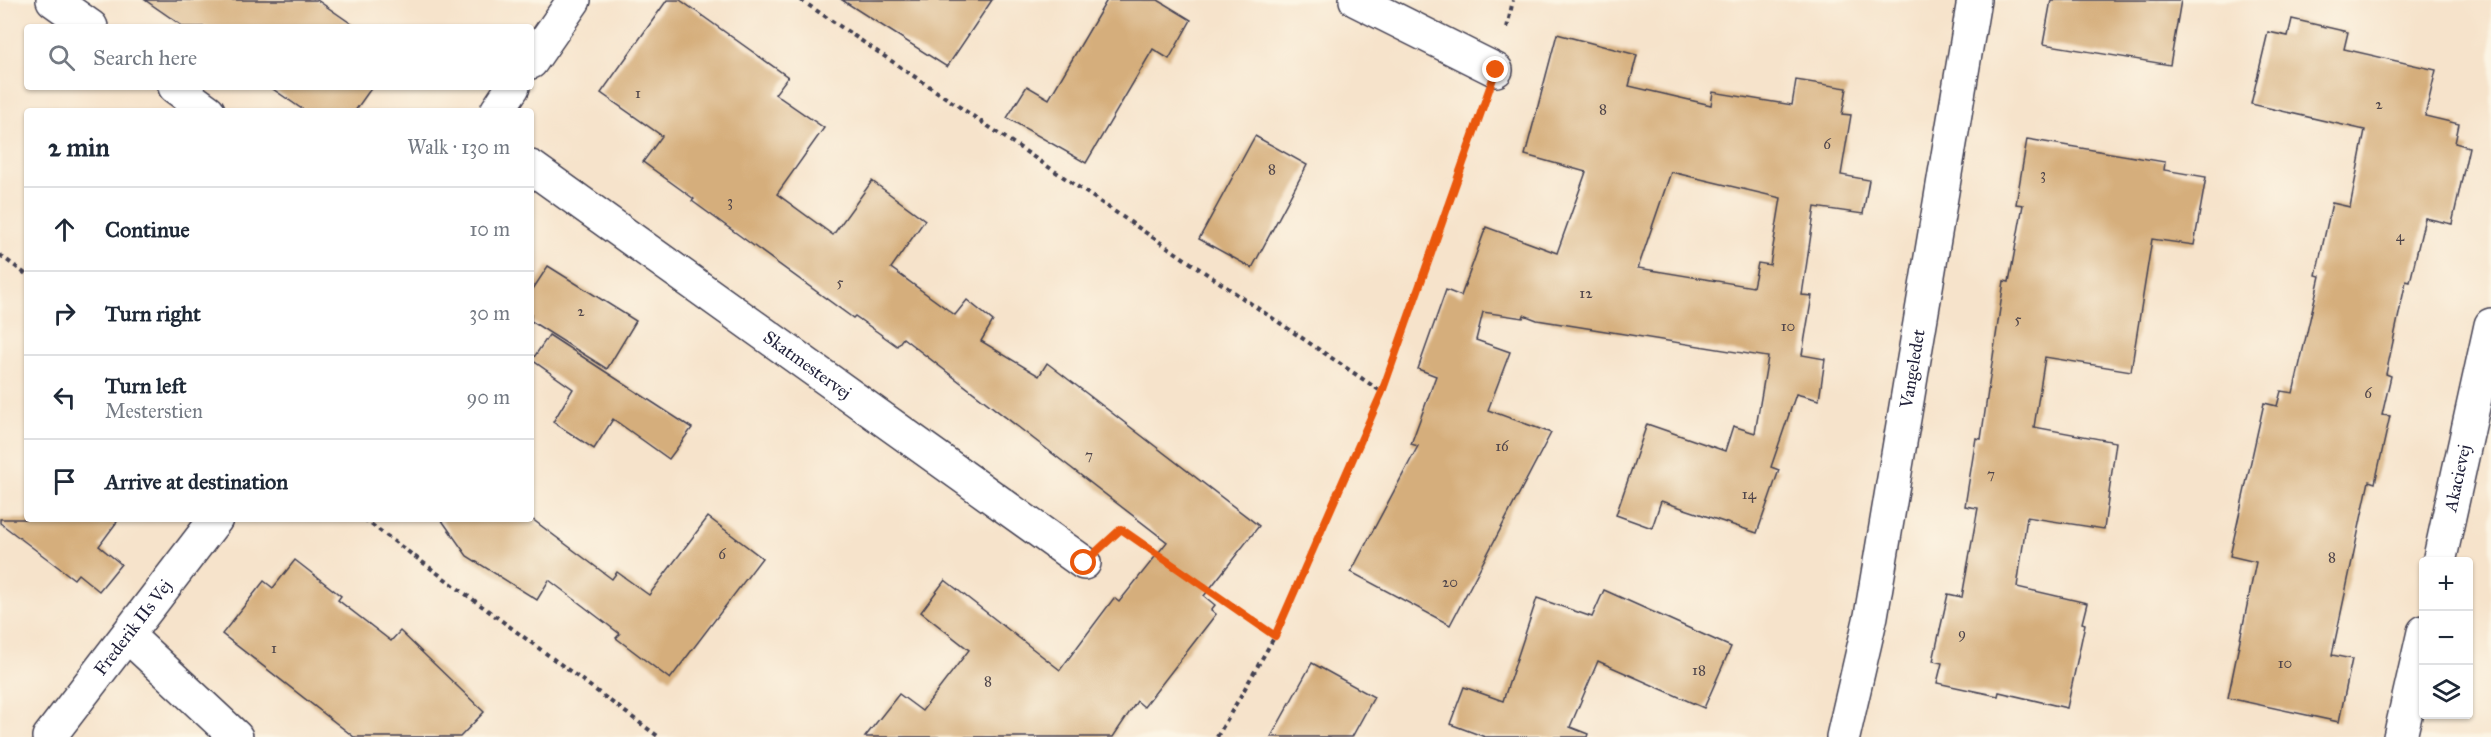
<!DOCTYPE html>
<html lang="en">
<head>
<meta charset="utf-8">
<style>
	:root { --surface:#fff; --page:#f6f6f7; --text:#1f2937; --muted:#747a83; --line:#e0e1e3 }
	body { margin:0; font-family:"IM FELL Great Primer",serif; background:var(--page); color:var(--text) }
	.controls { position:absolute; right:18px; bottom:18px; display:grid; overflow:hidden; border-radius:6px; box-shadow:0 2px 4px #0004 }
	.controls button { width:54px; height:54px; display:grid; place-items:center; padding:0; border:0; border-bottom:2px solid var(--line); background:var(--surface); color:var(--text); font:30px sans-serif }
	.stop { position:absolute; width:18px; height:18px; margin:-14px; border:4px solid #ea580c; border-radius:50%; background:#fff }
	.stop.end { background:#ea580c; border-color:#fff; box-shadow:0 2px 6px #0008 }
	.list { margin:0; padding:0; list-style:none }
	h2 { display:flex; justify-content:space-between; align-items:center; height:78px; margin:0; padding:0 24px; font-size:26px }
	h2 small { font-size:20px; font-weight:400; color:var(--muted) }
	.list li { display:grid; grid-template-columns:39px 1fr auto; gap:18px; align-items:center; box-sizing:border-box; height:84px; padding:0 24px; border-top:2px solid var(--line) }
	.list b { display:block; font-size:22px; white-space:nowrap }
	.list p { margin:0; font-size:20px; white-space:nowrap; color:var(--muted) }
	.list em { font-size:20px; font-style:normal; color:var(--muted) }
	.icon { flex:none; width:33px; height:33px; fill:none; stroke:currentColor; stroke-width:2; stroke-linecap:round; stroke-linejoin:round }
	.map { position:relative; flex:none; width:2491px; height:737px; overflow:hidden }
	.search { position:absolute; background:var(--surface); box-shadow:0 2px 4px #0004; left:24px; top:24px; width:510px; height:66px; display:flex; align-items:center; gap:15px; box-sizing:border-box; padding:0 21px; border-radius:6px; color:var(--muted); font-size:22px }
	.panel { position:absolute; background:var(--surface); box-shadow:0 2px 4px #0004; left:24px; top:108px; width:510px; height:414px; border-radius:6px }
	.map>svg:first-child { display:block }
	.building { fill:#d5ae7b; fill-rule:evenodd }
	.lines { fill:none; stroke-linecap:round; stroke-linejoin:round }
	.minor-casing { stroke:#423f51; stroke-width:36 }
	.path { stroke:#423f51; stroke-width:4; stroke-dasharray:4.5 4.5; stroke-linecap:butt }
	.minor { stroke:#fff; stroke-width:33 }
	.route { stroke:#ea580c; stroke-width:8 }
	.labels { text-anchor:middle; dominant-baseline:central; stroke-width:4.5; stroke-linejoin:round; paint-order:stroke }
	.number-label { font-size:15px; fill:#4f454b }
	.street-label { font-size:18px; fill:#22223b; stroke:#fcf5e5 }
</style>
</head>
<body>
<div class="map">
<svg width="2491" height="737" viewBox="0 0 2491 737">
	<rect width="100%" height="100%" fill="#fcf5e5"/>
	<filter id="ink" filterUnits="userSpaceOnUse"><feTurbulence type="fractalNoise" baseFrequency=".0167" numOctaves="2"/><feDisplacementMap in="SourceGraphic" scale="12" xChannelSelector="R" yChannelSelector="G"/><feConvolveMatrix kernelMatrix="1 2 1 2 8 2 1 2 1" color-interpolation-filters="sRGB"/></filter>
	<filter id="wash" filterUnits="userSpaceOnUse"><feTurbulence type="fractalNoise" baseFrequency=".008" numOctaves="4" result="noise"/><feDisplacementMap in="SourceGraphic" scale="24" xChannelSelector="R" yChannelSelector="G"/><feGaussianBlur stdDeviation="1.35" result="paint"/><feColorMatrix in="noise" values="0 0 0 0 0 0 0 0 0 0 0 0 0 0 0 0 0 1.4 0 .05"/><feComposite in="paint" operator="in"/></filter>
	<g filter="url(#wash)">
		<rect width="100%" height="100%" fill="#f6e3cb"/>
		<g id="blocks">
			<!-- building -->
			<g class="building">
				<path d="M145,0H317L356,27H184Z"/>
				<path d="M667,0H680L788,77L775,94L824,128L777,194L833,235L872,181L925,220L891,268L955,315L967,300L993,321L981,341L1039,376L1047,363L1259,526L1204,596L1215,605L1211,610L1216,614L1144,707L1137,701L1113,737H865L899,694L922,711L969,650L921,612L945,580L1060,670L1114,598L1119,602L1167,542L903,338L897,346L855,316L853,318L692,201L694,199L643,162L662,136L601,93Z"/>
				<path d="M842,0H992L947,67Z"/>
				<path d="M1107,0H1158L1191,20L1169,59L1153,49L1086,163L1007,118L1027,86L1049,99Z"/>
				<path d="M2051,0H2181L2170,65L2043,44Z"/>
				<path d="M2292,19L2348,32L2344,49L2436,70L2425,116L2459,124L2455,143L2469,147L2452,224L2425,218L2410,282L2406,281L2386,374L2391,376L2382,415L2390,416L2375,483L2369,481L2332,655L2352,659L2339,722L2228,698L2256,562L2230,556L2264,403L2277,406L2281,391L2293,393L2320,276L2316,275L2332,203L2350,207L2365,130L2251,104L2268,32L2288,36Z"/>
				<path d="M1557,34L1637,55L1629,86L1711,105L1713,92L1792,105L1796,80L1847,88L1842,114L1851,115L1841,175L1869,180L1863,214L1815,207L1802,295L1812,296L1802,355L1825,359L1819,400L1796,394L1771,467L1779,470L1757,533L1661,501L1652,528L1616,515L1647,424L1725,451L1733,426L1755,433L1768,357L1537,320L1524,315L1523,318L1483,312L1476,340L1510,352L1488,410L1551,433L1450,625L1351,572L1418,446L1411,444L1436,376L1418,369L1446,290L1461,296L1486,227L1557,253L1586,172L1525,155ZM1671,172L1781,198L1770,265L1758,263L1753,287L1638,268Z"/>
				<path d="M270,87H372L355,111H305Z"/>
				<path d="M1255,136L1307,165L1252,268L1199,239Z"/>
				<path d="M2027,139L2165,162L2164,170L2206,177L2194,245L2152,239L2131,371L2045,357L2034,427L2116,442L2104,529L2027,517L2017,587L2087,603L2082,623L2085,624L2067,708L1999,692L1998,696L1937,683L1942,663L1933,661L1948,594L1962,597L1978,508L1965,506L1976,438L1981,439L2004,281L2009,282L2023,205L2016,204Z"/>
				<path d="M548,266L636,321L607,369L531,321V292Z"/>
				<path d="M549,335L692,428L669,459L613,419L594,449L553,422L573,389L532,360Z"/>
				<path d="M708,517L762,558L670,679L616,638L620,634L549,580L537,600L467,556L441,519H532L612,579L617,572L649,595Z"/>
				<path d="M0,519H119L99,546L121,564L99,591L78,574L74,579L0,523Z"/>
				<path d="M295,560L341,596L338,600L391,641L400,631L484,712L460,737H354L222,634L264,581L273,588Z"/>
				<path d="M1604,590L1731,647L1704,708L1598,661L1570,727L1588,734L1587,737H1485L1450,724L1464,687L1503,701L1537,598L1592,617Z"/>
				<path d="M1312,663L1374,697L1352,737H1271Z"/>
			</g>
		</g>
	</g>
	<g filter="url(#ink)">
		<use href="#blocks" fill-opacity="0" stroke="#423f51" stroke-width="1.5"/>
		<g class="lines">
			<!-- minor casing -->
			<g class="minor-casing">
				<g id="minor">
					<path d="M53,0L91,27"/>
					<path d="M1356,0L1496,70"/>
					<path d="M531,62L574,0"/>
					<path d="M175,87L208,111"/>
					<path d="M497,111L513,87"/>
					<path id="s1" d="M531,167L1084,563"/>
					<path id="s2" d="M2439,562L2491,325"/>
					<path d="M128,636L236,737"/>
					<path id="s3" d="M49,737L216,519"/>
					<path id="s4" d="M1843,737L1871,616L1974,0"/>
					<path d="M2400,737L2424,632"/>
				</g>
			</g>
			<!-- path -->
			<g class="path">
				<path d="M801,0L1382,392"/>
				<path d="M1507,28L1513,0"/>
				<path d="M0,255L27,275"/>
				<path d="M364,519L659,737"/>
				<path d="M1114,536L1121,529L1275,636"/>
				<path d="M1217,737L1275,636L1382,392L1483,107"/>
			</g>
			<!-- minor -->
			<use href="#minor" class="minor"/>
		</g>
	</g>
	<g class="lines" filter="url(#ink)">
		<!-- route -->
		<path class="route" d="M1084,563L1121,529L1275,636L1382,392L1496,70"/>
	</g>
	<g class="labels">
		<!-- number labels -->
		<g class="number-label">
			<text x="638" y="93">1</text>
			<text x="2379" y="104">2</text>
			<text x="1603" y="109">8</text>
			<text x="1827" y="144">6</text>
			<text x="1272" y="169">8</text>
			<text x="2043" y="174">3</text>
			<text x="730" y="201">3</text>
			<text x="2400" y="236">4</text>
			<text x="840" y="282">5</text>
			<text x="1586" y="293">12</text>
			<text x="581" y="311">2</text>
			<text x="2018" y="319">5</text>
			<text x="1788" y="326">10</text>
			<text x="2368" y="393">6</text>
			<text x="1502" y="446">16</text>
			<text x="1089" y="455">7</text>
			<text x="1991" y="474">7</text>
			<text x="1749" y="494">14</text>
			<text x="722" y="554">6</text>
			<text x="2332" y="557">8</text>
			<text x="1450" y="582">20</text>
			<text x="1962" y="633">9</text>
			<text x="274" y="648">1</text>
			<text x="2285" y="663">10</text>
			<text x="1699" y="670">18</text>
			<text x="988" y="681">8</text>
		</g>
		<!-- street labels -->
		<g class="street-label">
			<text stroke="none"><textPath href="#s1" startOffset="340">Skatmestervej</textPath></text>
			<text stroke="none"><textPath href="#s4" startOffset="375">Vangeledet</textPath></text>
			<text stroke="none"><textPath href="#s2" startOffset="86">Akacievej</textPath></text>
			<text stroke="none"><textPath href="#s3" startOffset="138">Frederik IIs Vej</textPath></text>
		</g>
	</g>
</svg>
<div class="controls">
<button>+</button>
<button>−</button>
<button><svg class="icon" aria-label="layers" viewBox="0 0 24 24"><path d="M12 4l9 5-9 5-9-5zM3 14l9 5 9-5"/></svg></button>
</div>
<div class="stop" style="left:1084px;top:563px"></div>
<div class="stop end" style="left:1496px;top:70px"></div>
<div class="search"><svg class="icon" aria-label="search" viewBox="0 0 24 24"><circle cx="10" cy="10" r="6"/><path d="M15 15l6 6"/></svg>Search here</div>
<section class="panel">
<h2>2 min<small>Walk · 130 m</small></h2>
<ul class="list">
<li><svg class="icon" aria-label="ahead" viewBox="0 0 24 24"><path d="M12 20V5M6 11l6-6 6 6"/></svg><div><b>Continue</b></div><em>10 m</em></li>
<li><svg class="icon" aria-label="right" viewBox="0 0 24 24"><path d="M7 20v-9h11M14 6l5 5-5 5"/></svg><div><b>Turn right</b></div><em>30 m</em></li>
<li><svg class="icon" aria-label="left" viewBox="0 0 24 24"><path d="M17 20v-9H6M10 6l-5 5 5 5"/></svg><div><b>Turn left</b><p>Mesterstien</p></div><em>90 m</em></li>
<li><svg class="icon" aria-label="arrive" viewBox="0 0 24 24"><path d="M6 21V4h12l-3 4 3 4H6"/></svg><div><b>Arrive at destination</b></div></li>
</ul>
</section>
</div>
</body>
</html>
